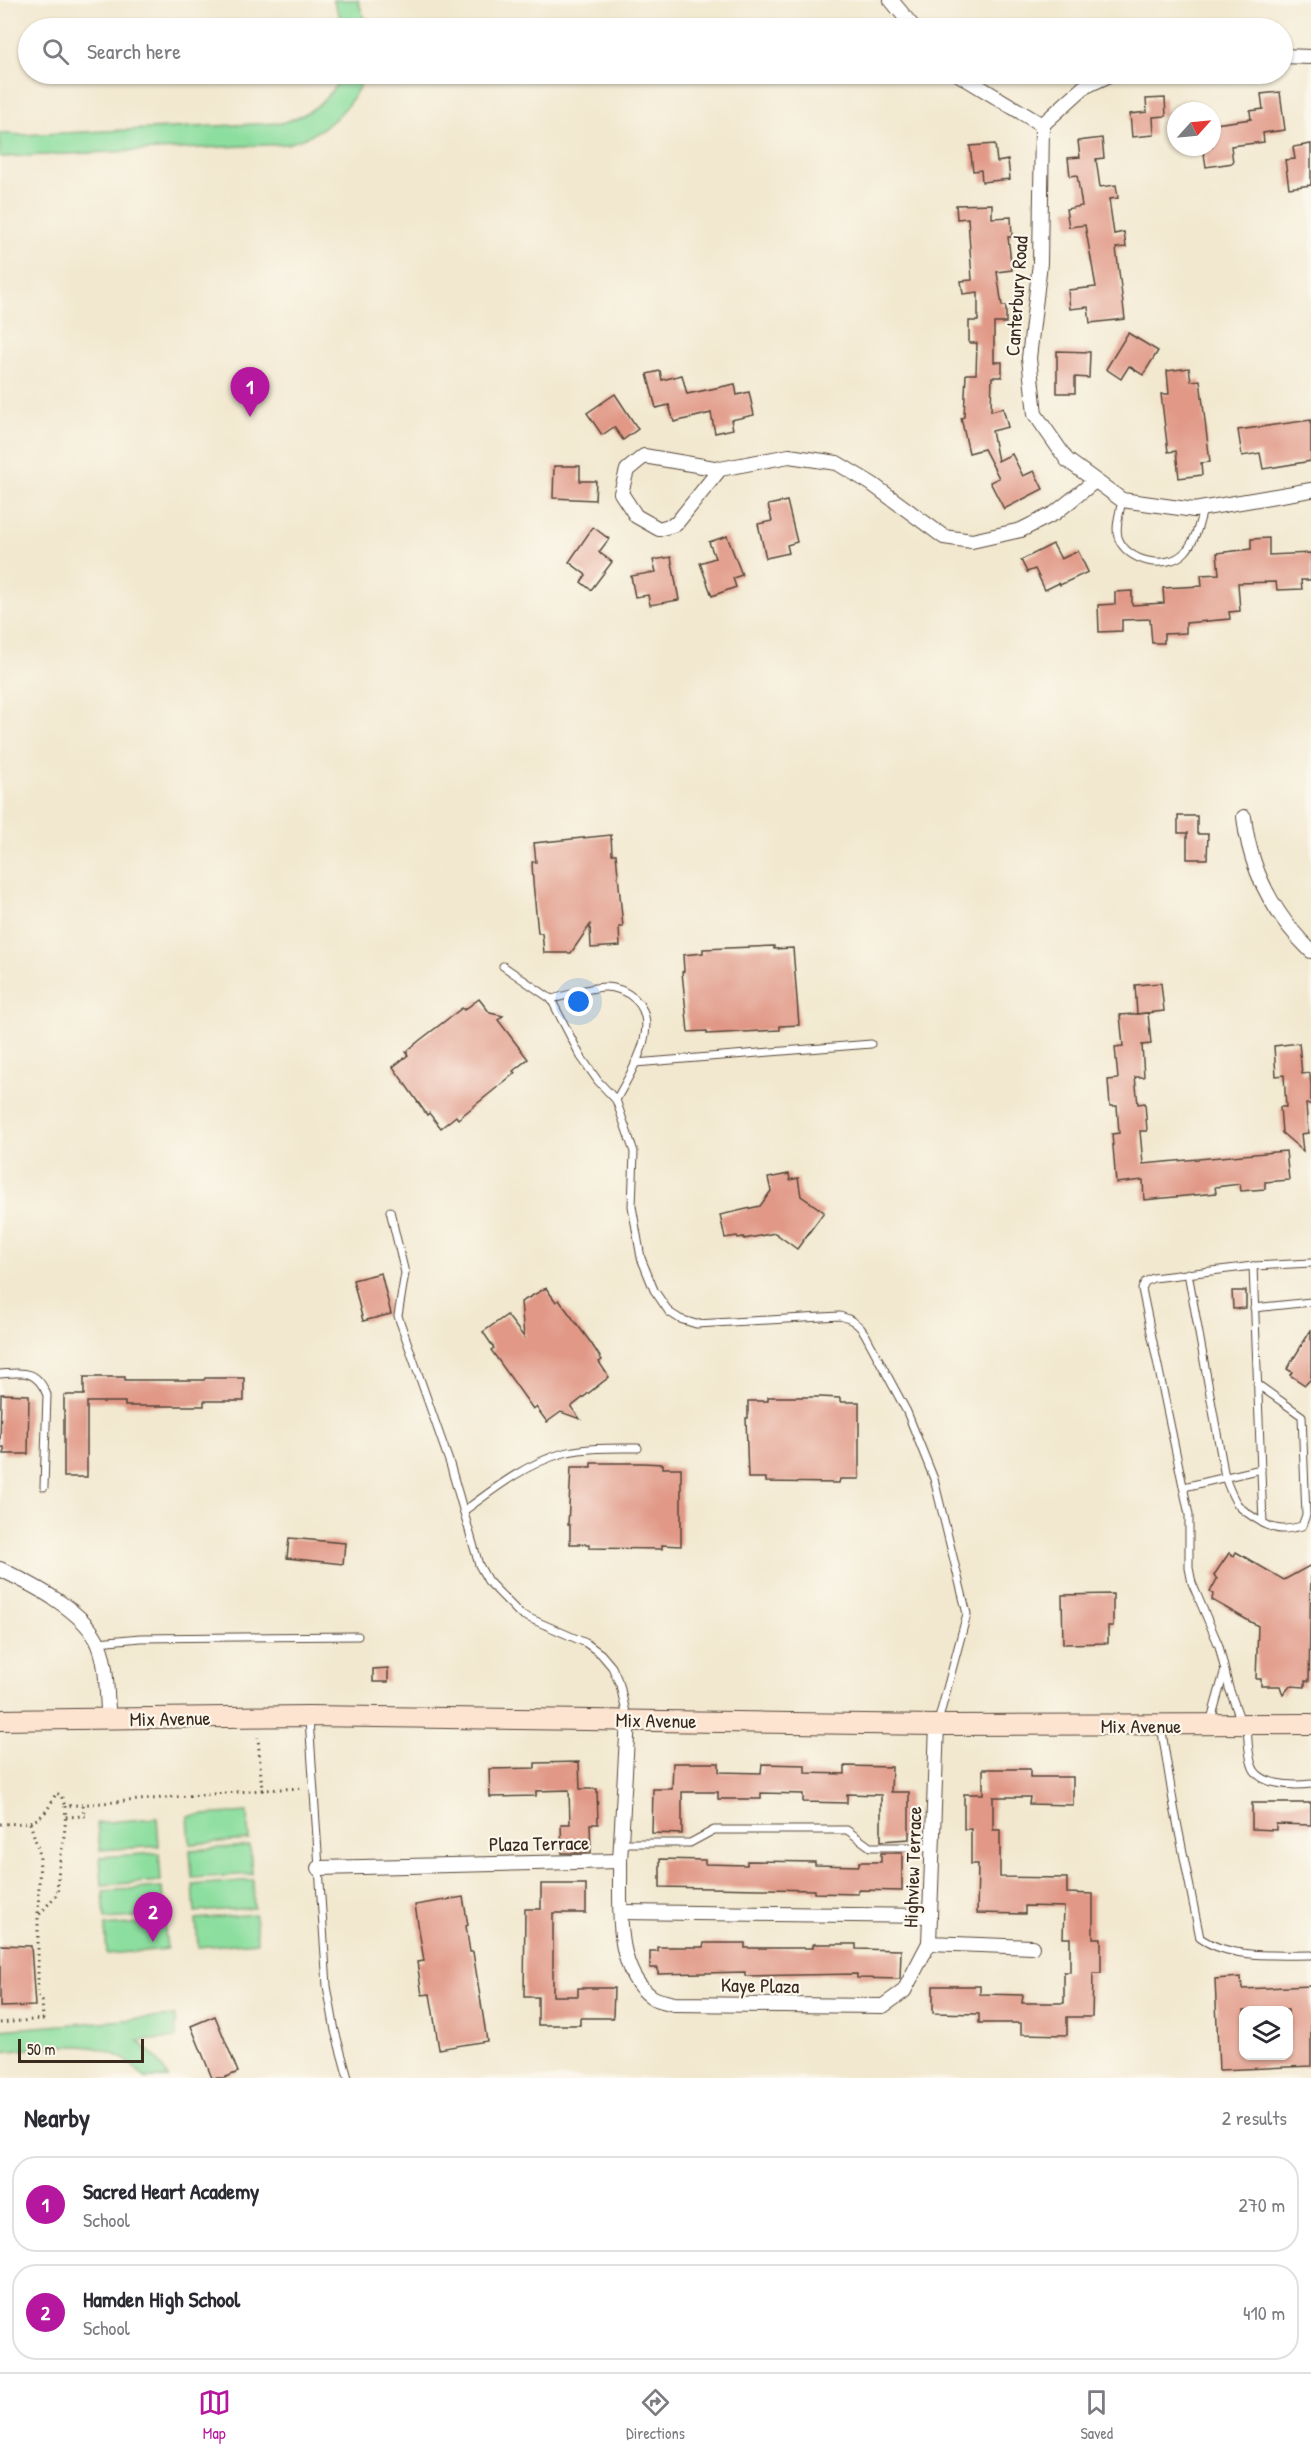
<!DOCTYPE html>
<html lang="en">
<head>
<meta charset="utf-8">
<style>
	:root { --surface:#fff; --page:#f7f7f7; --text:#2b2b33; --muted:#7c7c81; --line:#e1e1e2; --accent:#b5179e }
	body { margin:0; font-family:"Patrick Hand",sans-serif; background:var(--page); color:var(--text) }
	.controls { position:absolute; right:18px; bottom:18px; display:grid; overflow:hidden; border-radius:12px; box-shadow:0 2px 4px #0004 }
	.controls button { width:54px; height:54px; display:grid; place-items:center; padding:0; border:0; border-bottom:2px solid var(--line); background:var(--surface); color:var(--text); font:30px sans-serif }
	.compass { position:absolute; left:1167px; top:102px; width:54px; height:54px; border-radius:50%; background:var(--surface); box-shadow:0 2px 4px #0004; rotate:63deg }
	.scale { position:absolute; left:18px; bottom:15px; width:126px; box-sizing:border-box; padding-left:6px; border:3px solid #3b2a1e; border-top:0; font-size:16px; line-height:21px; white-space:nowrap; color:#3b2a1e; -webkit-text-stroke:4px #fbf7ec; paint-order:stroke }
	.you { position:absolute; left:579px; top:1002px; width:21px; height:21px; margin:-15px; border:4px solid #fff; border-radius:50%; background:#1a73e8; box-shadow:0 0 0 9px #1a73e833 }
	.badge { display:grid; place-items:center; width:39px; height:39px; border-radius:50%; background:var(--accent); color:#fff; font-size:20px; font-weight:700 }
	.pin { position:absolute; translate:-50% -50px; filter:drop-shadow(0 2px 3px #0008) }
	.pin::after { content:''; position:absolute; top:32px; width:21px; height:18px; background:inherit; clip-path:polygon(0 0,100% 0,50% 100%) }
	.list { margin:0; padding:0; list-style:none }
	h2 { display:flex; justify-content:space-between; align-items:center; height:78px; margin:0; padding:0 24px; font-size:26px }
	h2 small { font-size:20px; font-weight:400; color:var(--muted) }
	.list li { display:grid; grid-template-columns:39px 1fr auto; gap:18px; align-items:center; box-sizing:border-box; height:96px; margin:0 12px 12px; padding:0 12px; border:2px solid var(--line); border-radius:24px }
	.list b { display:block; font-size:22px; white-space:nowrap }
	.list p { margin:0; font-size:20px; white-space:nowrap; color:var(--muted) }
	.list em { font-size:20px; font-style:normal; color:var(--muted) }
	.icon { flex:none; width:33px; height:33px; fill:none; stroke:currentColor; stroke-width:2; stroke-linecap:round; stroke-linejoin:round }
	.map { position:relative; flex:none; width:1311px; height:2078px; overflow:hidden }
	.search { position:absolute; background:var(--surface); box-shadow:0 2px 4px #0004; left:18px; right:18px; top:18px; height:66px; display:flex; align-items:center; gap:15px; box-sizing:border-box; padding:0 21px; border-radius:33px; color:var(--muted); font-size:22px }
	.sheet { height:294px; background:var(--surface) }
	nav { display:flex; justify-content:space-around; align-items:center; box-sizing:border-box; height:84px; border-top:2px solid var(--line); background:var(--surface); font-size:16px; color:var(--muted) }
	nav a { display:grid; justify-items:center; gap:3px }
	nav .on { color:var(--accent) }
	.map>svg:first-child { display:block }
	.green { fill:#8cde9f; stroke:#64845e; stroke-width:1.5 }
	.building { fill:#e19886; fill-rule:evenodd }
	.lines { fill:none; stroke-linecap:round; stroke-linejoin:round }
	.lane-casing { stroke:#564639; stroke-width:9 }
	.street-casing { stroke:#564639; stroke-width:16 }
	.secondary-casing { stroke:#564639; stroke-width:22 }
	.path { stroke:#564639; stroke-width:3; stroke-dasharray:1.5 4.5; stroke-linecap:butt }
	.lane { stroke:#fff; stroke-width:7 }
	.street { stroke:#fff; stroke-width:14 }
	.secondary { stroke:#fde4d1; stroke-width:20 }
	.labels { text-anchor:middle; dominant-baseline:central; stroke-width:4.5; stroke-linejoin:round; paint-order:stroke }
	.street-label { font-size:20px; fill:#3b2a1e; stroke:#fbf7ec }
</style>
</head>
<body>
<div class="map">
<svg width="1311" height="2078" viewBox="0 0 1311 2078">
	<rect width="100%" height="100%" fill="#fbf7ec"/>
	<filter id="ink" filterUnits="userSpaceOnUse"><feTurbulence type="fractalNoise" baseFrequency=".0167" numOctaves="2"/><feDisplacementMap in="SourceGraphic" scale="12" xChannelSelector="R" yChannelSelector="G"/><feConvolveMatrix kernelMatrix="1 2 1 2 8 2 1 2 1" color-interpolation-filters="sRGB"/></filter>
	<filter id="wash" filterUnits="userSpaceOnUse"><feTurbulence type="fractalNoise" baseFrequency=".008" numOctaves="4" result="noise"/><feDisplacementMap in="SourceGraphic" scale="24" xChannelSelector="R" yChannelSelector="G"/><feGaussianBlur stdDeviation="1.35" result="paint"/><feColorMatrix in="noise" values="0 0 0 0 0 0 0 0 0 0 0 0 0 0 0 0 0 1.4 0 .05"/><feComposite in="paint" operator="in"/></filter>
	<g filter="url(#wash)">
		<rect width="100%" height="100%" fill="#f2e8cf"/>
		<!-- green -->
		<g class="green">
			<path d="M333,0H358L367,28H345Z"/>
			<path d="M342,74H365C350,111 326,133 287,144L0,157V133L21,135L281,123C310,115 329,101 342,74Z"/>
			<path d="M247,1812L249,1840L190,1844L188,1816Z"/>
			<path d="M157,1818L159,1846L100,1850L97,1823Z"/>
			<path d="M250,1846L252,1874L192,1878L190,1850Z"/>
			<path d="M159,1853L161,1881L102,1885L100,1857Z"/>
			<path d="M253,1880L254,1908L195,1912L193,1885Z"/>
			<path d="M162,1887L164,1915L105,1919L103,1891Z"/>
			<path d="M255,1914L257,1942L198,1947L196,1919Z"/>
			<path d="M164,1921L167,1949L107,1954L105,1926Z"/>
			<path d="M175,2016L176,2038L138,2041L157,2059L169,2078H144C109,2031 50,2048 0,2052V2030Z"/>
		</g>
		<g id="blocks">
			<!-- building -->
			<g class="building">
				<path d="M1280,92L1285,130L1263,133L1264,142L1231,146L1233,163L1206,167L1203,147H1212V132H1216L1215,124L1251,119L1250,111L1263,109L1261,94Z"/>
				<path d="M1165,98L1166,116L1153,117L1154,135L1132,137L1130,114L1147,112L1146,99Z"/>
				<path d="M1102,138L1104,158L1096,159L1100,187L1116,185L1118,198L1109,199L1114,234L1124,232L1126,247L1116,248L1125,319L1090,323L1088,307L1070,309L1068,290L1096,287L1085,225L1069,227L1066,209L1082,206L1077,175L1070,176L1068,158L1080,157L1078,141Z"/>
				<path d="M995,144L997,162L1008,160L1010,179L982,182L981,170L973,171L970,146Z"/>
				<path d="M1311,144V185L1289,188L1285,160L1295,159L1293,147Z"/>
				<path d="M992,204V218L1011,217L1012,237H1008L1012,270L997,272L1002,306H1006V323H994V362H1002V377H992L991,411L1003,408L1008,427L992,431L998,461L1012,454L1023,476L1034,471L1043,489L1004,509L990,482L999,478L984,449L969,453L961,418L964,417L966,374H976L977,343H969V321H978V292L963,294L961,281L972,280L968,218L957,219L956,205Z"/>
				<path d="M1128,333L1158,351L1143,375L1129,366L1121,379L1106,369Z"/>
				<path d="M1057,351L1090,352L1089,378L1075,377V393H1057Z"/>
				<path d="M1189,368L1191,381L1200,380L1210,462L1201,463L1202,475L1179,478L1176,451L1168,452L1161,394H1169L1167,371Z"/>
				<path d="M660,371L662,380L682,375L687,394L735,384L737,395L749,392L754,415L731,420L733,429L715,433L711,413L674,422L669,405L656,408L647,374Z"/>
				<path d="M615,394L638,429L623,440L614,427L602,435L587,413Z"/>
				<path d="M1311,420V461L1263,469L1260,453L1242,456L1238,430Z"/>
				<path d="M554,466H580V481H596L595,500L553,498Z"/>
				<path d="M787,501L797,542L787,545L789,553L766,558L758,524L772,521L768,505Z"/>
				<path d="M593,527L609,539L599,552L612,562L591,590L581,582L586,575L569,562Z"/>
				<path d="M727,536L742,575L733,578L736,587L712,596L700,563L715,558L709,542Z"/>
				<path d="M1269,538V555L1311,553V580H1301L1302,589L1277,590L1276,582L1238,583L1240,611L1229,612L1230,619L1186,623V633L1164,634V643H1152L1150,619L1122,620V631L1099,632L1098,605L1115,604V592L1132,591V605L1164,603L1163,588L1202,586L1201,575L1219,574L1217,553L1251,549V539Z"/>
				<path d="M1053,544L1061,559L1078,551L1088,572L1060,585L1059,583L1045,590L1035,569L1027,572L1021,560Z"/>
				<path d="M671,557L679,600L650,605L648,595L635,597L631,576L656,572L653,560Z"/>
				<path d="M1178,816H1197V834H1208L1207,859H1187V833H1189H1178Z"/>
				<path d="M611,835L612,854H616L623,927H619L620,946L591,948L590,925L571,953H544L542,933H538L533,882L532,862H536L534,843Z"/>
				<path d="M774,946V949L793,948L799,1025L780,1026V1030L707,1034V1031L688,1032L682,972L684,971L683,955L703,953V949Z"/>
				<path d="M1161,983L1164,1011L1137,1014L1135,985Z"/>
				<path d="M479,999L490,1013L503,1016L498,1020L528,1059L513,1071L515,1073L458,1119L456,1116L441,1128L429,1113L427,1115L393,1067L408,1055L406,1052L420,1040L462,1008L464,1010Z"/>
				<path d="M1148,1013L1151,1044L1142,1045L1144,1077H1135L1138,1104L1145,1103L1147,1131H1140L1143,1164L1286,1151L1289,1180L1265,1182V1189L1241,1191L1240,1184L1215,1187L1216,1193L1144,1200L1143,1180L1116,1183L1112,1134L1119,1133L1117,1106H1110L1108,1080L1118,1079L1115,1047L1123,1046L1120,1015Z"/>
				<path d="M1299,1043L1302,1074L1310,1073L1311,1087V1104H1306L1308,1133L1301,1134L1303,1151L1282,1133L1280,1107H1286L1284,1075L1276,1076L1274,1046Z"/>
				<path d="M789,1174L790,1180L798,1178L801,1196L824,1212L797,1249L775,1233L744,1239V1237L738,1238L737,1236L725,1238L720,1215L760,1206L771,1191L768,1178Z"/>
				<path d="M381,1273L391,1314L363,1321L353,1280Z"/>
				<path d="M546,1288L556,1302L559,1300L591,1343L602,1360L599,1362L609,1377L571,1407L580,1419L561,1412L547,1422L536,1407L533,1409L491,1350L494,1348L483,1332L507,1315L524,1337L521,1302Z"/>
				<path d="M1232,1291H1246V1308L1233,1309Z"/>
				<path d="M1311,1330V1379L1305,1385L1290,1375L1292,1372L1287,1369Z"/>
				<path d="M84,1377H125V1380H204L205,1378H244V1401H204V1406H125V1402H87V1477H64V1395H84Z"/>
				<path d="M1,1394L29,1395L28,1454H4V1447H0Z"/>
				<path d="M768,1397H820L840,1398V1402H859V1479H840L839,1483L766,1482V1478H748L746,1418H748V1401H768Z"/>
				<path d="M591,1463H642L663,1464V1468H681V1546L662,1545V1549L589,1548V1544H570V1525H568L571,1467H591Z"/>
				<path d="M289,1538L345,1543L343,1564L287,1558Z"/>
				<path d="M1236,1552L1284,1580L1311,1565L1309,1681H1305V1687L1290,1686L1283,1695L1280,1686H1261V1679H1256L1258,1626L1212,1600L1213,1594L1210,1592L1217,1579L1214,1575L1229,1553L1234,1556Z"/>
				<path d="M1113,1594V1626H1108V1643L1063,1644L1062,1595Z"/>
				<path d="M388,1668V1682H373V1669Z"/>
				<path d="M579,1762L580,1789H597L598,1824H590L591,1853H562L561,1824H570L569,1790L536,1791V1796L490,1797L489,1769L535,1768V1763Z"/>
				<path d="M673,1763H719V1772L761,1773L762,1764L805,1765V1773L845,1774V1766L892,1767L891,1792H909V1839L881,1841V1795L847,1794V1803L803,1802V1794L761,1793V1799H718V1792H682V1834L652,1833L653,1789H672Z"/>
				<path d="M983,1769H1030V1777H1073V1805L1029,1804L1030,1797H993V1830H1000V1877L1067,1878V1893L1093,1894V1938H1101V1973H1093L1092,2017H1067V2035L1021,2034V2023H979V2014L933,2013V1986H980V1994L1023,1995L1022,2003H1064V1972H1070V1938H1063L1064,1907L1025,1906V1914L977,1913L978,1864H971V1829H964V1794H983Z"/>
				<path d="M1252,1803H1311V1825L1276,1824V1830L1252,1829Z"/>
				<path d="M881,1853H902V1891L858,1890V1894L814,1893V1890L660,1887V1859L705,1860V1864L747,1865V1861L815,1862V1865L859,1866V1862H881Z"/>
				<path d="M541,1884H586V1913H553V1996H578V1988H614L613,2018H580V2025H538V1997H524L525,1909H541Z"/>
				<path d="M463,1897L468,1925L466,1926L470,1952H473L487,2041L439,2049L430,1994L422,1995L417,1962L424,1961L415,1905Z"/>
				<path d="M704,1943H745V1948H813V1944H856V1949L901,1950L900,1979L857,1978V1974L745,1976V1972L658,1974V1968H650V1951H658V1947H703Z"/>
				<path d="M0,1945L31,1946L35,2006L0,2007Z"/>
				<path d="M1241,1977L1242,1989L1311,1986V2066L1219,2070L1215,1979ZM1244,2010H1288V2055H1244Z"/>
				<path d="M215,2016L238,2072L224,2078H212L191,2026Z"/>
			</g>
		</g>
	</g>
	<g filter="url(#ink)">
		<use href="#blocks" fill-opacity="0" stroke="#564639" stroke-width="1.5"/>
		<g class="lines">
			<!-- lane casing -->
			<g class="lane-casing">
				<g id="lane">
					<path d="M1122,500C1120,512 1115,526 1118,537C1126,562 1167,571 1185,552C1196,540 1199,524 1203,509"/>
					<path d="M503,966L551,999L581,1057L598,1081L616,1100L634,1152L632,1206L641,1258L654,1290L669,1312L680,1319L696,1324L840,1316C852,1319 859,1324 865,1334L907,1412L934,1479L967,1614L938,1722"/>
					<path d="M551,999C568,996 588,987 605,987C616,987 627,992 635,999C663,1025 630,1074 616,1100"/>
					<path d="M635,1063L871,1044"/>
					<path d="M390,1211L405,1273L398,1316L450,1464L479,1565L488,1581L520,1614L586,1643L601,1654L612,1667L620,1685L627,1717"/>
					<path d="M1253,1266L1263,1523C1277,1531 1286,1530 1302,1526L1306,1515L1302,1416L1257,1384"/>
					<path d="M1188,1273L1225,1477C1235,1505 1237,1508 1263,1523"/>
					<path d="M1254,1308L1311,1302"/>
					<path d="M0,1374C25,1372 37,1370 47,1395L44,1487"/>
					<path d="M1184,1487L1261,1469"/>
					<path d="M464,1511C495,1488 527,1463 564,1453C588,1447 614,1448 638,1448"/>
					<path d="M98,1642L140,1638L358,1636"/>
					<path d="M309,1719L327,1986L335,2031L348,2078"/>
					<path d="M1241,1722L1229,1688L1219,1646L1192,1583L1189,1568V1515L1142,1289L1145,1282L1153,1278L1253,1266L1311,1263"/>
					<path d="M1210,1723L1224,1673"/>
					<path d="M1161,1726L1174,1807L1200,1938C1230,1959 1276,1955 1311,1955"/>
					<path d="M1247,1727C1248,1739 1248,1753 1252,1765C1258,1786 1293,1786 1311,1784"/>
					<path d="M621,1843H690L714,1830H847L870,1847H932"/>
				</g>
			</g>
			<!-- street casing -->
			<g class="street-casing">
				<g id="street">
					<path d="M891,0L914,28"/>
					<path d="M1282,56L1311,57"/>
					<path d="M958,74L1042,125L1084,87L1112,74"/>
					<path d="M1042,125L1040,263L1029,358L1035,414L1067,460L1122,500L1194,510L1311,490"/>
					<path d="M720,469L676,524L659,529L636,516L621,493L627,470L644,456L720,469L789,456L837,463L872,484L944,537L972,541L1021,530L1055,513L1095,481"/>
					<path d="M1244,817C1250,870 1273,914 1311,951"/>
					<path d="M0,1569C31,1584 86,1611 99,1645C108,1667 106,1696 109,1719"/>
					<path d="M937,1725L929,1943L1032,1947"/>
					<path d="M620,1861C621,1903 613,1970 652,1997C658,2001 668,2002 674,2004L883,2006L904,1991L929,1943"/>
					<path d="M318,1868L620,1861L628,1719"/>
					<path d="M622,1912L930,1916"/>
				</g>
			</g>
			<!-- secondary casing -->
			<g class="secondary-casing">
				<path id="secondary" d="M0,1720L308,1716L937,1725L1311,1724"/>
			</g>
			<!-- path -->
			<g class="path">
				<path d="M262,1790L302,1788"/>
				<path d="M83,1805L84,1816"/>
				<path d="M66,1817L84,1816L85,1818"/>
				<path d="M30,1823L40,1855L38,1915"/>
				<path d="M0,1824C32,1823 42,1825 56,1793L61,1795L65,1806"/>
				<path d="M0,2023L43,2019L42,2001L38,1996V1916L58,1893C56,1863 68,1836 65,1806L262,1790L258,1737"/>
			</g>
			<!-- lane -->
			<use href="#lane" class="lane"/>
			<!-- street -->
			<use href="#street" class="street"/>
			<!-- secondary -->
			<use href="#secondary" class="secondary"/>
		</g>
	</g>
	<g class="labels">
		<!-- street labels -->
		<g class="street-label">
			<text transform="translate(1016 296) rotate(-86)">Canterbury Road</text>
			<text transform="translate(170 1718) rotate(-1)">Mix Avenue</text>
			<text transform="translate(656 1720) rotate(1)">Mix Avenue</text>
			<text x="1141" y="1725">Mix Avenue</text>
			<text transform="translate(539 1843) rotate(-1)">Plaza Terrace</text>
			<text transform="translate(912 1867) rotate(-88)">Highview Terrace</text>
			<text transform="translate(760 1985) rotate(1)">Kaye Plaza</text>
		</g>
	</g>
</svg>
<div class="controls">
<button><svg class="icon" aria-label="layers" viewBox="0 0 24 24"><path d="M12 4l9 5-9 5-9-5zM3 14l9 5 9-5"/></svg></button>
</div>
<svg class="compass" viewBox="-18 -18 36 36"><path d="M0-13l5 13h-10z" fill="#e53935"/><path d="M0 13l5-13h-10z" fill="#7c7c81"/></svg>
<div class="scale">50 m</div>
<div class="you"></div>
<div class="pin badge" style="left:250px;top:417px">1</div>
<div class="pin badge" style="left:153px;top:1942px">2</div>
<div class="search"><svg class="icon" aria-label="search" viewBox="0 0 24 24"><circle cx="10" cy="10" r="6"/><path d="M15 15l6 6"/></svg>Search here</div>
</div>
<section class="sheet">
<h2>Nearby<small>2 results</small></h2>
<ul class="list">
<li><span class="badge">1</span><div><b>Sacred Heart Academy</b><p>School</p></div><em>270 m</em></li>
<li><span class="badge">2</span><div><b>Hamden High School</b><p>School</p></div><em>410 m</em></li>
</ul>
</section>
<nav>
<a class="on"><svg class="icon" aria-label="map" viewBox="0 0 24 24"><path d="M3 6l6-2 6 2 6-2v14l-6 2-6-2-6 2zM9 4v14M15 6v14"/></svg>Map</a>
<a><svg class="icon" aria-label="directions" viewBox="0 0 24 24"><path d="M12 3l9 9-9 9-9-9zM9 14v-3h6M13 9l2 2-2 2"/></svg>Directions</a>
<a><svg class="icon" aria-label="saved" viewBox="0 0 24 24"><path d="M7 4h10v16l-5-4-5 4z"/></svg>Saved</a>
</nav>
</body>
</html>
